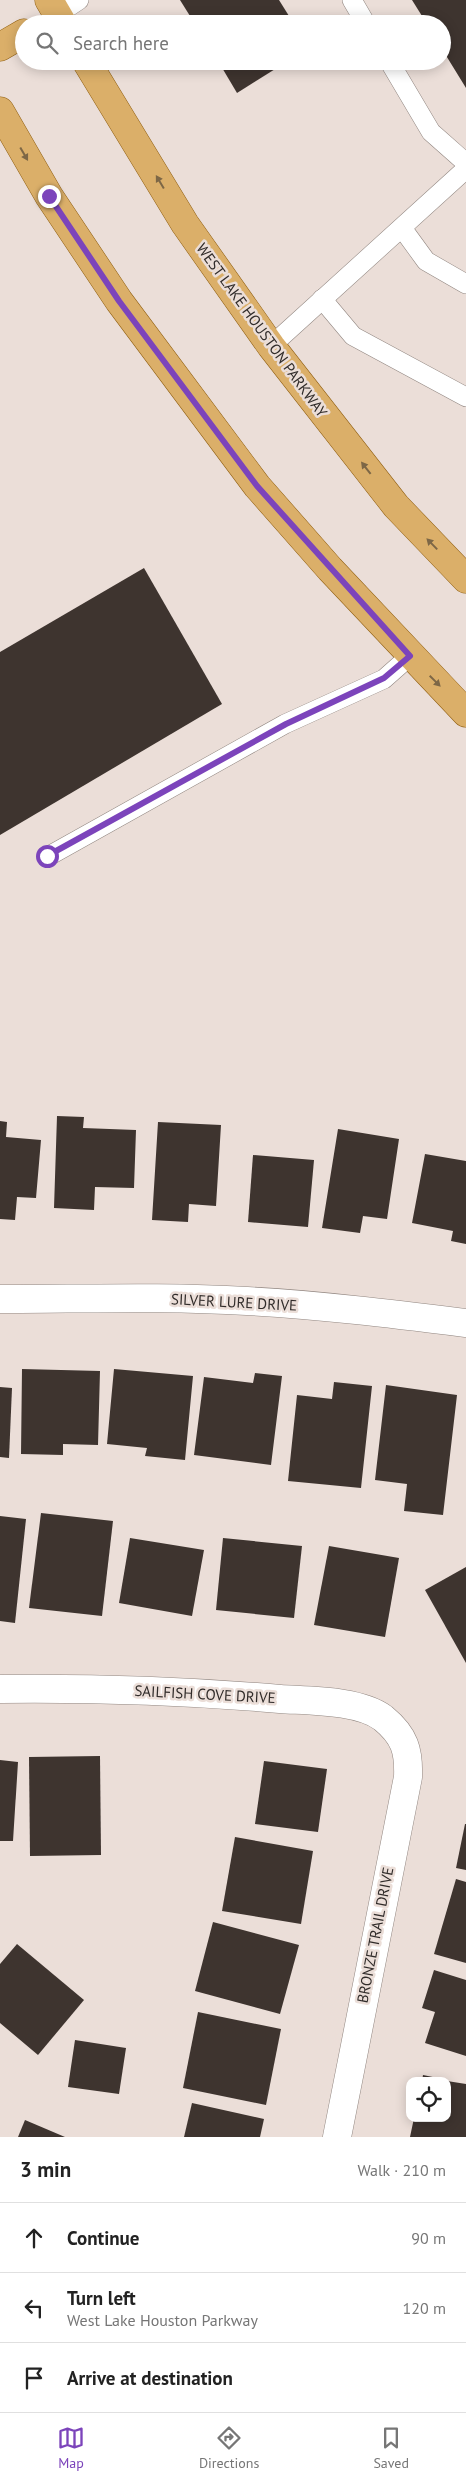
<!DOCTYPE html>
<html lang="en">
<head>
<meta charset="utf-8">
<style>
	:root { --surface:#fff; --page:#f6f6f6; --text:#222; --muted:#767676; --line:#e0e0e0; --accent:#7c44bb }
	body { margin:0; font-family:"PT Sans",sans-serif; background:var(--page); color:var(--text) }
	.controls { position:absolute; right:15px; bottom:15px; display:grid; overflow:hidden; border-radius:10px; box-shadow:0 2px 12px #0003 }
	.controls button { width:45px; height:45px; display:grid; place-items:center; padding:0; border:0; border-bottom:1px solid var(--line); background:var(--surface); color:var(--text); font:25px sans-serif }
	.stop { position:absolute; width:15px; height:15px; margin:-11px; border:4px solid #7c44bb; border-radius:50%; background:#fff }
	.stop.end { background:#7c44bb; border-color:#fff; box-shadow:0 1px 5px #0008 }
	.list { margin:0; padding:0; list-style:none }
	h2 { display:flex; justify-content:space-between; align-items:center; height:65px; margin:0; padding:0 20px; font-size:21px }
	h2 small { font-size:16px; font-weight:400; color:var(--muted) }
	.list li { display:grid; grid-template-columns:32px 1fr auto; gap:15px; align-items:center; box-sizing:border-box; height:70px; padding:0 20px; border-top:1px solid var(--line) }
	.list b { display:block; font-size:19px; white-space:nowrap }
	.list p { margin:0; font-size:16px; white-space:nowrap; color:var(--muted) }
	.list em { font-size:16px; font-style:normal; color:var(--muted) }
	.icon { flex:none; width:28px; height:28px; fill:none; stroke:currentColor; stroke-width:2; stroke-linecap:round; stroke-linejoin:round }
	.map { position:relative; flex:none; width:466px; height:2137px; overflow:hidden }
	.search { position:absolute; background:var(--surface); box-shadow:0 2px 12px #0003; left:15px; right:15px; top:15px; height:55px; display:flex; align-items:center; gap:12px; box-sizing:border-box; padding:0 18px; border-radius:28px; color:var(--muted); font-size:19px }
	.sheet { height:275px; background:var(--surface) }
	nav { display:flex; justify-content:space-around; align-items:center; box-sizing:border-box; height:70px; border-top:1px solid var(--line); background:var(--surface); font-size:14px; color:var(--muted) }
	nav a { display:grid; justify-items:center; gap:2px }
	nav .on { color:var(--accent) }
	.map>svg:first-child { display:block }
	.building { fill:#3e342f }
	.lines { fill:none; stroke-linecap:round; stroke-linejoin:round }
	.service-casing { stroke:#918680; stroke-width:20 }
	.minor-casing { stroke:#918680; stroke-width:29 }
	.primary-casing { stroke:#905f12; stroke-width:29 }
	.service { stroke:#fff; stroke-width:19 }
	.minor { stroke:#fff; stroke-width:28 }
	.primary { stroke:#dbaf69; stroke-width:28 }
	.oneway { fill:#7d6746 }
	.route { stroke:#7c44bb; stroke-width:6 }
	.labels { text-anchor:middle; dominant-baseline:central; stroke-width:5; stroke-linejoin:round; paint-order:stroke }
	.street-label { font-size:15px; fill:#312c2a; stroke:#ebded8 }
</style>
</head>
<body>
<div class="map">
<svg width="466" height="2137" viewBox="0 0 466 2137">
	<rect width="100%" height="100%" fill="#ebded8"/>
	<!-- building -->
	<g class="building">
		<path d="M180,0H279L294,24H195Z"/>
		<path d="M412,0H466V88L442,49V24H427Z"/>
		<path d="M218,61H288L237,93Z"/>
		<path d="M144,568L222,704L0,835V652Z"/>
		<path d="M57,1116L84,1117L83,1128L136,1130L134,1188L95,1187L94,1210L54,1208Z"/>
		<path d="M0,1121L7,1122L6,1137L41,1140L36,1198L17,1197L15,1220L0,1219Z"/>
		<path d="M158,1122L221,1125L216,1206L189,1204L188,1222L152,1220Z"/>
		<path d="M338,1129L399,1139L387,1219L363,1216L360,1233L322,1228Z"/>
		<path d="M425,1154L466,1161V1244L451,1241L453,1231L412,1223Z"/>
		<path d="M253,1155L314,1160L308,1227L248,1222Z"/>
		<path d="M22,1369L100,1371L98,1445L63,1444V1455L21,1454Z"/>
		<path d="M114,1369L193,1376L185,1460L145,1456L147,1448L107,1444Z"/>
		<path d="M255,1373L282,1376L271,1465L194,1455L204,1377L253,1383Z"/>
		<path d="M334,1382L372,1386L361,1488L288,1481L297,1395L332,1399Z"/>
		<path d="M386,1385L457,1395L443,1515L404,1511L407,1484L375,1480Z"/>
		<path d="M0,1387L12,1388L9,1458L0,1457Z"/>
		<path d="M41,1513L113,1521L102,1616L29,1608Z"/>
		<path d="M0,1516L26,1519L15,1623L0,1621Z"/>
		<path d="M130,1538L204,1550L192,1616L119,1603Z"/>
		<path d="M223,1538L302,1546L294,1618L216,1610Z"/>
		<path d="M329,1546L399,1558L385,1637L314,1625Z"/>
		<path d="M466,1567V1663L425,1590Z"/>
		<path d="M100,1756L101,1855L30,1856L29,1757Z"/>
		<path d="M0,1760L18,1762L13,1841H0Z"/>
		<path d="M264,1761L327,1769L318,1832L255,1824Z"/>
		<path d="M465,1824H466V1870L456,1868Z"/>
		<path d="M235,1837L313,1851L301,1924L222,1911Z"/>
		<path d="M456,1879L466,1882V1963L434,1954Z"/>
		<path d="M213,1922L299,1945L280,2014L195,1991Z"/>
		<path d="M17,1944L84,2000L38,2055L0,2023V1964Z"/>
		<path d="M434,1970L466,1980V2056L425,2043L435,2012L422,2008Z"/>
		<path d="M198,2012L281,2029L266,2105L183,2088Z"/>
		<path d="M75,2040L126,2048L119,2094L68,2087Z"/>
		<path d="M423,2075L447,2080V2081H422Z"/>
		<path d="M447,2081L466,2084V2137H410L414,2118H447Z"/>
		<path d="M192,2103L264,2119L260,2137H184Z"/>
		<path d="M25,2120L65,2137H18Z"/>
	</g>
	<g class="lines">
		<!-- service casing -->
		<g class="service-casing">
			<g id="service">
				<path d="M352,0L366,24"/>
				<path d="M58,14L79,0"/>
				<path d="M389,61L431,132L466,163"/>
				<path d="M402,228L426,261L466,284"/>
				<path d="M322,299L353,336L466,397"/>
				<path d="M271,346L466,169"/>
				<path d="M47,857L285,724L384,679L410,656"/>
			</g>
		</g>
		<!-- minor casing -->
		<g class="minor-casing">
			<g id="minor">
				<path d="M0,1299C82,1299 165,1296 247,1301C320,1305 393,1314 466,1323"/>
				<path d="M0,1689C94,1688 187,1691 280,1699C309,1701 359,1700 383,1718C405,1736 409,1751 408,1777L337,2137"/>
			</g>
		</g>
		<!-- primary casing -->
		<g class="primary-casing">
			<g id="primary">
				<path d="M49,0L63,24"/>
				<path d="M0,47L24,33"/>
				<path d="M86,61L185,224L271,346L396,506L466,579"/>
				<path d="M0,111L49,196L119,301L257,486L330,569L466,713"/>
			</g>
		</g>
		<!-- service -->
		<use href="#service" class="service"/>
		<!-- minor -->
		<use href="#minor" class="minor"/>
		<!-- primary -->
		<use href="#primary" class="primary"/>
	</g>
	<!-- one-way arrows -->
	<defs><path id="oneway-solid" d="M-6-.8H1V-3.2L6.5 0L1 3.2V.8H-6Z" transform="scale(1.25)"/></defs>
	<g class="oneway">
		<use href="#oneway-solid" transform="translate(24 154) rotate(60)"/>
		<use href="#oneway-solid" transform="translate(160 182) rotate(-121)"/>
		<use href="#oneway-solid" transform="translate(366 468) rotate(-128)"/>
		<use href="#oneway-solid" transform="translate(432 544) rotate(-134)"/>
		<use href="#oneway-solid" transform="translate(435 681) rotate(45)"/>
	</g>
	<g class="lines">
		<!-- route -->
		<path class="route" d="M47,856L286,724L384,678L410,656L257,486L119,301L49,196"/>
	</g>
	<g class="labels">
		<!-- street labels -->
		<g class="street-label">
			<text transform="translate(262 330) rotate(54)">WEST LAKE HOUSTON PARKWAY</text>
			<text transform="translate(234 1302) rotate(3)">SILVER LURE DRIVE</text>
			<text transform="translate(205 1694) rotate(3)">SAILFISH COVE DRIVE</text>
			<text transform="translate(375 1935) rotate(-79)">BRONZE TRAIL DRIVE</text>
		</g>
	</g>
</svg>
<div class="controls">
<button><svg class="icon" aria-label="locate" viewBox="0 0 24 24"><circle cx="12" cy="12" r="6"/><path d="M12 2v4M12 18v4M2 12h4M18 12h4"/></svg></button>
</div>
<div class="stop" style="left:47px;top:856px"></div>
<div class="stop end" style="left:49px;top:196px"></div>
<div class="search"><svg class="icon" aria-label="search" viewBox="0 0 24 24"><circle cx="10" cy="10" r="6"/><path d="M15 15l6 6"/></svg>Search here</div>
</div>
<section class="sheet">
<h2>3 min<small>Walk · 210 m</small></h2>
<ul class="list">
<li><svg class="icon" aria-label="ahead" viewBox="0 0 24 24"><path d="M12 20V5M6 11l6-6 6 6"/></svg><div><b>Continue</b></div><em>90 m</em></li>
<li><svg class="icon" aria-label="left" viewBox="0 0 24 24"><path d="M17 20v-9H6M10 6l-5 5 5 5"/></svg><div><b>Turn left</b><p>West Lake Houston Parkway</p></div><em>120 m</em></li>
<li><svg class="icon" aria-label="arrive" viewBox="0 0 24 24"><path d="M6 21V4h12l-3 4 3 4H6"/></svg><div><b>Arrive at destination</b></div></li>
</ul>
</section>
<nav>
<a class="on"><svg class="icon" aria-label="map" viewBox="0 0 24 24"><path d="M3 6l6-2 6 2 6-2v14l-6 2-6-2-6 2zM9 4v14M15 6v14"/></svg>Map</a>
<a><svg class="icon" aria-label="directions" viewBox="0 0 24 24"><path d="M12 3l9 9-9 9-9-9zM9 14v-3h6M13 9l2 2-2 2"/></svg>Directions</a>
<a><svg class="icon" aria-label="saved" viewBox="0 0 24 24"><path d="M7 4h10v16l-5-4-5 4z"/></svg>Saved</a>
</nav>
</body>
</html>
